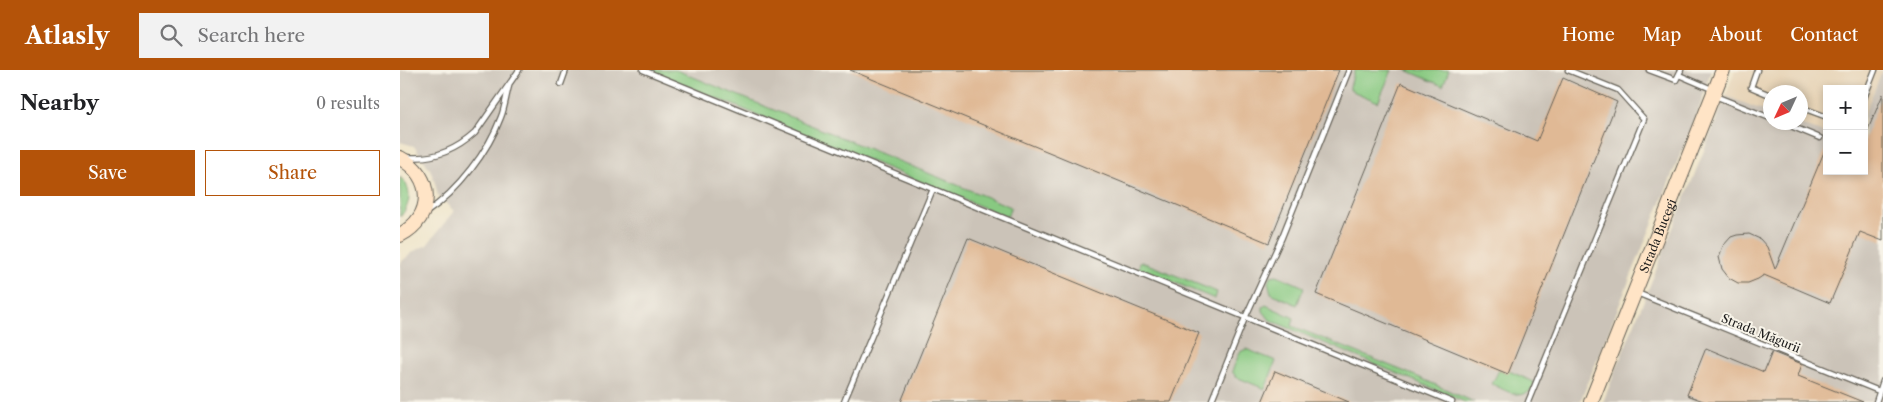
<!DOCTYPE html>
<html lang="en">
<head>
<meta charset="utf-8">
<style>
	:root { --surface:#fff; --page:#f2f2f2; --text:#202124; --muted:#757577; --line:#e0e0e0; --accent:#b45309 }
	body { margin:0; font-family:"Libre Caslon Text",serif; background:var(--page); color:var(--text) }
	.controls { position:absolute; right:15px; top:15px; display:grid; overflow:hidden; border-radius:0px; box-shadow:0 2px 8px #0003 }
	.controls button { width:45px; height:45px; display:grid; place-items:center; padding:0; border:0; border-bottom:1px solid var(--line); background:var(--surface); color:var(--text); font:25px sans-serif }
	.compass { position:absolute; left:1363px; top:15px; width:45px; height:45px; border-radius:50%; background:var(--surface); box-shadow:0 2px 8px #0003; rotate:226deg }
	.list { margin:0; padding:0; list-style:none }
	h2 { display:flex; justify-content:space-between; align-items:center; height:65px; margin:0; padding:0 20px; font-size:21px }
	h2 small { font-size:16px; font-weight:400; color:var(--muted) }
	.actions { display:flex; gap:10px; padding:15px 20px }
	.actions a { flex:1; padding:11px 0; border:1px solid var(--accent); border-radius:0px; text-align:center; font-size:18px; color:var(--accent) }
	.actions .main { background:var(--accent); color:#fff }
	.icon { flex:none; width:28px; height:28px; fill:none; stroke:currentColor; stroke-width:2; stroke-linecap:round; stroke-linejoin:round }
	.map { position:relative; flex:none; width:1483px; height:332px; overflow:hidden }
	header { display:flex; align-items:center; gap:30px; box-sizing:border-box; height:70px; padding:0 25px; background:var(--accent); color:#fff }
	header strong { font-size:24px }
	nav { display:flex; gap:28px; margin-inline-start:auto; font-size:18px }
	.search { width:350px; height:45px; background:var(--page); display:flex; align-items:center; gap:12px; box-sizing:border-box; padding:0 18px; border-radius:0px; color:var(--muted); font-size:19px }
	main { display:flex }
	aside { flex:1; background:var(--surface) }
	.map>svg:first-child { display:block }
	.built { fill:#e7d4b7 }
	.industrial { fill:#cbc3b8 }
	.green { fill:#88c981; stroke:#52724e }
	.building { fill:#e0b995 }
	.lines { fill:none; stroke-linecap:round; stroke-linejoin:round }
	.lane-casing { stroke:#666258; stroke-width:7 }
	.secondary-casing { stroke:#666258; stroke-width:16 }
	.lane { stroke:#fff; stroke-width:4.5 }
	.secondary { stroke:#ffe4c6; stroke-width:14 }
	.labels { text-anchor:middle; dominant-baseline:central; stroke-width:4; stroke-linejoin:round; paint-order:stroke }
	.street-label { font-size:12px; fill:#1c1c1c; stroke:#f7f3e8 }
</style>
</head>
<body>
<header>
<strong>Atlasly</strong>
<div class="search"><svg class="icon" aria-label="search" viewBox="0 0 24 24"><circle cx="10" cy="10" r="6"/><path d="M15 15l6 6"/></svg>Search here</div>
<nav><a>Home</a><a>Map</a><a>About</a><a>Contact</a></nav>
</header>
<main>
<aside>
<h2>Nearby<small>0 results</small></h2>
<ul class="list">
</ul>
<div class="actions"><a class="main">Save</a><a>Share</a></div>
</aside>
<div class="map">
<svg width="1483" height="332" viewBox="0 0 1483 332">
	<rect width="100%" height="100%" fill="#f7f3e8"/>
	<filter id="ink" filterUnits="userSpaceOnUse"><feTurbulence type="fractalNoise" baseFrequency=".02" numOctaves="2"/><feDisplacementMap in="SourceGraphic" scale="10" xChannelSelector="R" yChannelSelector="G"/><feConvolveMatrix kernelMatrix="1 2 1 2 8 2 1 2 1" color-interpolation-filters="sRGB"/></filter>
	<filter id="wash" filterUnits="userSpaceOnUse"><feTurbulence type="fractalNoise" baseFrequency=".0096" numOctaves="4" result="noise"/><feDisplacementMap in="SourceGraphic" scale="20" xChannelSelector="R" yChannelSelector="G"/><feGaussianBlur stdDeviation="1.12" result="paint"/><feColorMatrix in="noise" values="0 0 0 0 0 0 0 0 0 0 0 0 0 0 0 0 0 1.4 0 .05"/><feComposite in="paint" operator="in"/></filter>
	<g filter="url(#wash)">
		<rect width="100%" height="100%" fill="#efe4c7"/>
		<!-- built -->
		<path class="built" d="M1335,0H1483L1464,44V19H1427V64L1396,53L1400,52V22H1370V43L1326,26Z"/>
		<!-- industrial -->
		<g class="industrial">
			<path d="M0,0H1311L1300,36L1180,332H0V195L2,191L16,180L27,175L54,141L38,126L35,113L30,99L14,76L0,72Z"/>
			<path d="M1483,0V332H1203L1326,26L1370,43V52L1396,53L1427,64V101H1464V44Z"/>
		</g>
		<!-- green -->
		<g class="green">
			<path d="M248,0H276L611,137L607,147Z"/>
			<path d="M955,0H992L978,32L950,20V16Z"/>
			<path d="M1006,0H1049L1043,16Z"/>
			<path d="M0,107C13,118 11,135 0,147Z"/>
			<path d="M740,191L817,222L815,229L739,198Z"/>
			<path d="M877,205L904,217L897,235L871,223L868,212L871,206Z"/>
			<path d="M866,235L894,248L892,256L1018,307L1074,332H1065L870,250L863,241V237Z"/>
			<path d="M846,279L876,291L865,319L836,307L832,301L840,282Z"/>
			<path d="M1099,300L1107,304L1109,301L1134,312V317C1122,332 1107,321 1092,314Z"/>
		</g>
		<g id="blocks">
			<!-- building -->
			<g class="building">
				<path d="M450,0H939L869,173Z"/>
				<path d="M1163,8L1217,32L1108,304L916,224L1001,13L1137,71Z"/>
				<path d="M1483,24V171L1460,162L1430,233L1364,205L1358,209L1348,213H1338L1329,208L1322,199L1319,187L1323,176L1331,167L1337,165L1349,164L1360,169L1367,177L1375,199L1427,75V101H1464V69Z"/>
				<path d="M568,168L799,263L771,332H501Z"/>
				<path d="M1306,278L1364,302L1372,282L1402,294L1398,306L1463,332H1306L1287,325Z"/>
				<path d="M875,301L949,332H862Z"/>
			</g>
		</g>
	</g>
	<g filter="url(#ink)">
		<use href="#blocks" fill-opacity="0" stroke="#666258" stroke-width="1"/>
		<g class="lines">
			<!-- lane casing -->
			<g class="lane-casing">
				<g id="lane">
					<path d="M243,0L1052,332"/>
					<path d="M1249,0L1276,10L1281,0"/>
					<path d="M1357,0L1351,17L1370,25"/>
					<path d="M1279,5L1314,20"/>
					<path d="M161,14L166,0"/>
					<path d="M1315,26L1370,48"/>
					<path d="M1464,28L1475,0"/>
					<path d="M1400,37L1427,47"/>
					<path d="M1381,52L1420,68"/>
					<path d="M6,87C33,90 55,81 75,63L119,0"/>
					<path d="M27,142C58,121 88,82 101,47C105,37 106,26 109,16"/>
					<path d="M1237,223L1479,321"/>
					<path d="M444,332L533,119"/>
					<path d="M811,332L845,248L882,167L949,0"/>
					<path d="M1128,332L1244,49L1218,20L1168,0"/>
					<path d="M1476,332L1483,311"/>
				</g>
			</g>
			<!-- secondary casing -->
			<g class="secondary-casing">
				<g id="secondary">
					<path d="M0,88C34,106 35,147 0,165"/>
					<path id="s1" d="M1191,332L1323,0"/>
				</g>
			</g>
			<!-- lane -->
			<use href="#lane" class="lane"/>
			<!-- secondary -->
			<use href="#secondary" class="secondary"/>
		</g>
	</g>
	<g class="labels">
		<!-- street labels -->
		<g class="street-label">
			<text stroke="none"><textPath href="#s1" startOffset="179">Strada Bucegi</textPath></text>
			<text transform="translate(1361 263) rotate(22)">Strada Măgurii</text>
		</g>
	</g>
</svg>
<div class="controls">
<button>+</button>
<button>−</button>
</div>
<svg class="compass" viewBox="-18 -18 36 36"><path d="M0-13l5 13h-10z" fill="#e53935"/><path d="M0 13l5-13h-10z" fill="#757577"/></svg>
</div>
</main>
</body>
</html>
